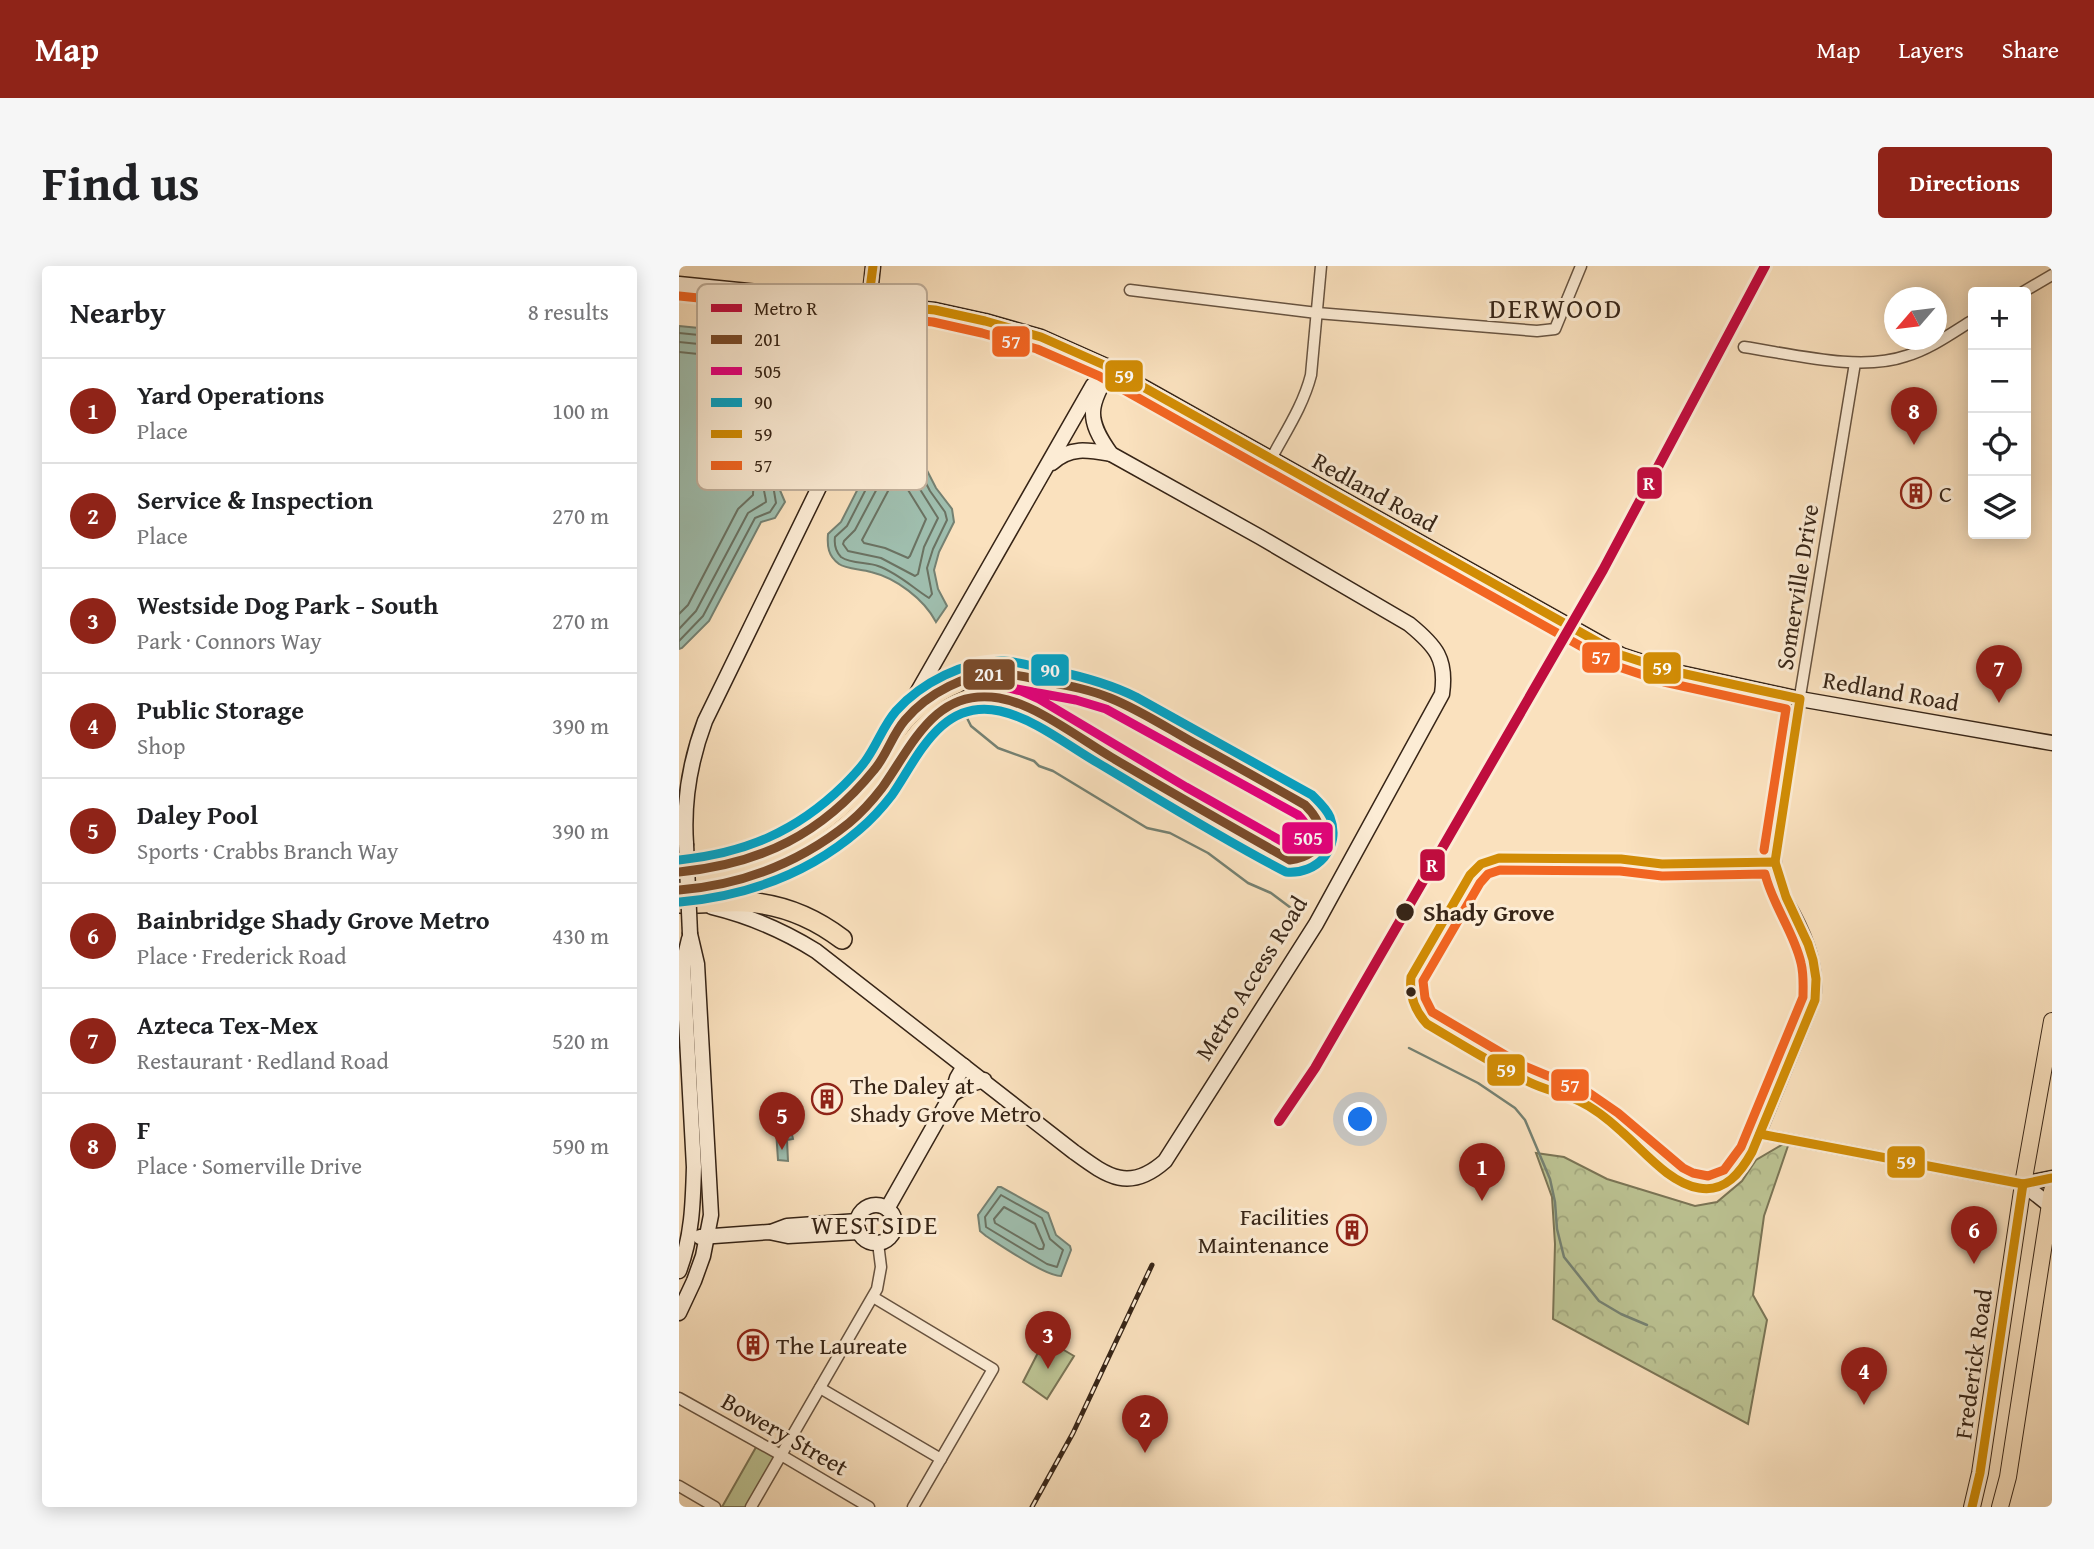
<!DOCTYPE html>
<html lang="en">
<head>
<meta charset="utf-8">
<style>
	:root { --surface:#fff; --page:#f6f6f6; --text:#202124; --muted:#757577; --line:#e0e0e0; --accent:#8f2418 }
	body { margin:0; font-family:"Gentium Book Plus",serif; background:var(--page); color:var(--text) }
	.controls { position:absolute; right:21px; top:21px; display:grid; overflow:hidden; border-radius:7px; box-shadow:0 4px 18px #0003 }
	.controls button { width:63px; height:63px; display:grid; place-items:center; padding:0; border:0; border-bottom:2px solid var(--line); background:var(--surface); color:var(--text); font:35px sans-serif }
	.compass { position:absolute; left:1205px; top:21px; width:63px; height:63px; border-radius:50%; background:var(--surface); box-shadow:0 4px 18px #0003; rotate:242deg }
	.you { position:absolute; left:682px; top:854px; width:24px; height:24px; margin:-18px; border:5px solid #fff; border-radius:50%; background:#1a73e8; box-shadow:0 0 0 10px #1a73e833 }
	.badge { display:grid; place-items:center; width:46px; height:46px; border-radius:50%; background:var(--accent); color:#fff; font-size:23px; font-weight:700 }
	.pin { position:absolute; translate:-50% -58px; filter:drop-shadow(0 2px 4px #0008) }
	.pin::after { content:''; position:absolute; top:37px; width:24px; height:21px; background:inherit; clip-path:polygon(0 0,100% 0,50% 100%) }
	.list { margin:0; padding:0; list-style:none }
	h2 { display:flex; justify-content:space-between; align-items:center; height:91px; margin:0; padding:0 28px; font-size:30px }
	h2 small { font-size:23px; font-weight:400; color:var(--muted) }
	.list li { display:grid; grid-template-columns:46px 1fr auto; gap:21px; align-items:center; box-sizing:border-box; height:105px; padding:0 28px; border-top:2px solid var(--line) }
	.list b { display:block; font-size:26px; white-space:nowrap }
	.list p { margin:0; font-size:23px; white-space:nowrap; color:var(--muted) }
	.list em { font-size:23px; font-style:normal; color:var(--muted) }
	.icon { flex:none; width:38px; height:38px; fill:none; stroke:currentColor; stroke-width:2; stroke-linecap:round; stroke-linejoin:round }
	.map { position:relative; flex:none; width:1373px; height:1241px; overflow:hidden; border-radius:7px }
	header { display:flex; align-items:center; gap:42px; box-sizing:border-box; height:98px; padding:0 35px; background:var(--accent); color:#fff }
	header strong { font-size:33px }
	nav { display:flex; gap:38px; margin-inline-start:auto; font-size:24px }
	.intro { display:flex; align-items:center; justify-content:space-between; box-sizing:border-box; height:168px; padding:0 42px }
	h1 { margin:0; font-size:49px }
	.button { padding:18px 32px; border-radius:7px; background:var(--accent); color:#fff; font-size:24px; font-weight:700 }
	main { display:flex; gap:42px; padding:0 42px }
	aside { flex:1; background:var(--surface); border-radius:7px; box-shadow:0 4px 18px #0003 }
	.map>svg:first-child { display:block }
	.green { fill:#bcc393; stroke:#7a7455; stroke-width:2 }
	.forest { fill:url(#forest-crowns); stroke:#7a7455; stroke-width:2 }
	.water { fill:#9fbeae; stroke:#758172; stroke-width:2 }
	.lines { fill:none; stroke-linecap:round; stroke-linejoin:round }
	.shore { stroke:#6b7262; stroke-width:2 }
	.stream { stroke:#758172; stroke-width:2.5 }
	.street-casing { stroke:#685441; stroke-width:13 }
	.secondary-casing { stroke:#372517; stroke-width:17 }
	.primary-casing { stroke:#372517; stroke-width:18 }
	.highway-casing { stroke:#372517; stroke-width:22 }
	.street { stroke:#fcecd5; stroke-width:10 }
	.secondary { stroke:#fcecd5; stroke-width:14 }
	.primary { stroke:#fae1be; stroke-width:16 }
	.highway { stroke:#fae1be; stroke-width:19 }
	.rail-casing { stroke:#372517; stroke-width:5 }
	.rail { stroke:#fcecd5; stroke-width:2.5; stroke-dasharray:8; stroke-linecap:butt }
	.secondary-bridge-casing { stroke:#372517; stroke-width:17; stroke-linecap:butt }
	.secondary-bridge { stroke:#fcecd5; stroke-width:14 }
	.bus-1-casing { stroke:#fcecd5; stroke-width:14 }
	.bus-2-casing { stroke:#fcecd5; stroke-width:14 }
	.bus-3-casing { stroke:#fcecd5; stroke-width:14 }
	.bus-4-casing { stroke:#fcecd5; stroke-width:14 }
	.bus-5-casing { stroke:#fcecd5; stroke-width:14 }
	.bus-1 { stroke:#7a4b2a; stroke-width:9 }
	.bus-2 { stroke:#e5007d; stroke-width:9 }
	.bus-3 { stroke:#03a2c5; stroke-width:9 }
	.bus-4 { stroke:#d18c05; stroke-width:9 }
	.bus-5 { stroke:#f26522; stroke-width:9 }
	.metro-1-casing { stroke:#fcecd5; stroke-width:16 }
	.metro-1 { stroke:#bf0d3e; stroke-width:10 }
	.stop-dot { fill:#372517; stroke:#fcecd5; stroke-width:2.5 }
	.labels { text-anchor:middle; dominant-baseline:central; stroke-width:6; stroke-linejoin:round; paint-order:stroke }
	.street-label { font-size:24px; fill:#372517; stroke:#fcecd5 }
	.poi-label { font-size:24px; fill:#372517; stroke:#fcecd5; text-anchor:start }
	.stop-label { font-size:24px; font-weight:bold; fill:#372517; stroke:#fcecd5; text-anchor:start }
	.neighbourhood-label { font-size:26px; letter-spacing:2px; fill:#372517; stroke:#fcecd5 }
	.quarter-label { font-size:28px; letter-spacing:2px; fill:#372517; stroke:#fcecd5 }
	.key { fill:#fcecd5; stroke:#c1b09c; stroke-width:2 }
	.key-label { font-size:19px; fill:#372517 }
	.line-badge { stroke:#fcecd5; stroke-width:2.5 }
	.badge-label { font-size:19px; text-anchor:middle; font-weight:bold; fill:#fff }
</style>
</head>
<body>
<header>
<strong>Map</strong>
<nav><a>Map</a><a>Layers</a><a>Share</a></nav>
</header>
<div class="intro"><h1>Find us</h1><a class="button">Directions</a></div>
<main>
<aside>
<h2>Nearby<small>8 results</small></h2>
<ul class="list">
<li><span class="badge">1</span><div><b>Yard Operations</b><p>Place</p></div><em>100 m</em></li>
<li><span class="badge">2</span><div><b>Service &amp; Inspection</b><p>Place</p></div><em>270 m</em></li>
<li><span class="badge">3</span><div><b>Westside Dog Park - South</b><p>Park · Connors Way</p></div><em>270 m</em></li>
<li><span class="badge">4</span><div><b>Public Storage</b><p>Shop</p></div><em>390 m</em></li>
<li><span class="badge">5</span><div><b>Daley Pool</b><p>Sports · Crabbs Branch Way</p></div><em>390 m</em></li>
<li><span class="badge">6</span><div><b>Bainbridge Shady Grove Metro</b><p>Place · Frederick Road</p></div><em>430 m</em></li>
<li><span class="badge">7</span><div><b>Azteca Tex-Mex</b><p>Restaurant · Redland Road</p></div><em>520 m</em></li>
<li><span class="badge">8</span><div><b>F</b><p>Place · Somerville Drive</p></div><em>590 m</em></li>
</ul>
</aside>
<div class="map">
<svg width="1373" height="1241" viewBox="0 0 1373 1241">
	<defs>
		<pattern id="forest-crowns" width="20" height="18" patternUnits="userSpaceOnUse" patternTransform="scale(1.75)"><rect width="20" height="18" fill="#bcc393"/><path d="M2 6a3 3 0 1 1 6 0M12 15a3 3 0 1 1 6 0" fill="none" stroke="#a2a77e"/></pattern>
	</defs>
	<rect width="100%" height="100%" fill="#fae1be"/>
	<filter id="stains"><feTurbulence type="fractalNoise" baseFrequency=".00286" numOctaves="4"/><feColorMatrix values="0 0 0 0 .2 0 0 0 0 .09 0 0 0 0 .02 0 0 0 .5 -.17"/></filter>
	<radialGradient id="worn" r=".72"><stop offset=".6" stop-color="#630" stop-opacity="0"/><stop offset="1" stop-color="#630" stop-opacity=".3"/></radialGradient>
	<!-- green -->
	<g class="green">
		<path d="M366,1073L395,1090L368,1133L344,1116Z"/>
		<path d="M80,1176L102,1189L72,1241H43Z"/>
	</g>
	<!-- forest -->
	<path class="forest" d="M1111,874L1085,950L1074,1029L1088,1054L1069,1158L874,1053L876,978L873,931L857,887L885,891L928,913L1016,940L1038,936L1063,915L1077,894Z"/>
	<!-- water -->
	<g class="water">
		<path d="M0,60L81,68L127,77C133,87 138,97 138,108C139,142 113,190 100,222L106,236L96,252L82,256L30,355L3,382L0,383Z"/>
		<path d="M220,142L238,151L245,163L237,183L257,222L273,243L275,256L260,286L255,304L259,323L268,340L257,356C245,333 217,312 192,306C182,303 167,303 160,298C149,290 148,280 149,268L162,256Z"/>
		<path d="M97,864H112L114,873L108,874L109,895L99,894Z"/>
		<path d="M319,921H322L369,947L377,969L391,980L392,984L382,1010C366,1010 323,980 307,970L301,965L299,949Z"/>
	</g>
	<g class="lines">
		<!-- shore -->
		<g class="shore">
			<path d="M0,67L80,75L122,83L128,93L131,107L129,131L94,219L97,237L91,246L76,252L24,350L0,375"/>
			<path d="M0,76L79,84L116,91C141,121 89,187 85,220C84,225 87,231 87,236L69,247L17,345L0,363"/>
			<path d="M0,86L77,94L108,100C125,123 73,197 74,229L59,243L9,339L0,348"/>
			<path d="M226,153L233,156L237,163L231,186L251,225L266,246L268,254L254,283L248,302L253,328L250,332C234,322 219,307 199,300C188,296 172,298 162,291C156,285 155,279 156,271L168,260L222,155Z"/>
			<path d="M218,185L222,187L227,201L259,252L245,281L239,308L236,310L202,292L169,285L164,278L165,275L176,264Z"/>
			<path d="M217,210L221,211L247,253L231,290L229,292L206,282L185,277L183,274Z"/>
			<path d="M322,929L363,952L371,973L384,984L378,1001L368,998L307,961L306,951Z"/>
			<path d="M325,941L356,958L365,979L364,983H360L316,957L315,953Z"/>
		</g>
		<!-- stream -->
		<g class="stream">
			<path d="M286,448L292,460L319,482L355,495L360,500L374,505L468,562L491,567L529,587L569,617L592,627L612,642"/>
			<path d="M730,782L799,817L836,842L846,854L871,913L876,936L878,963L885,991L920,1035L942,1048L968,1059"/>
		</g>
		<!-- street casing -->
		<g class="street-casing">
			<g id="street">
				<path d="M451,24L638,47L858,65L876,63L902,0"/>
				<path d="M1344,26L1373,9"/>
				<path d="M1065,81C1113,88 1181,106 1227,90C1251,83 1273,67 1294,54"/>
				<path d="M1176,97L1105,527C1102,552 1092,589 1099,612C1102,624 1109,636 1115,646C1130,674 1140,702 1136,734L1081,868L1344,918"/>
				<path d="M592,193C607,165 624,140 632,109L642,0"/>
				<path d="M194,1031L314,1103L234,1241"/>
				<path d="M141,1122L262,1193"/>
				<path d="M0,1132L102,1189L190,1241"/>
				<path d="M0,1220L36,1241"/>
				<path d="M72,1241L198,1023L202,1001L199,977"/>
			</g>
		</g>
		<!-- secondary casing -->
		<g class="secondary-casing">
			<g id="secondary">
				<path d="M0,18L256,44L306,55L362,71L425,99L942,389L988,404L1121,433L1373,477"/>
				<path d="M373,197C391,180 410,184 432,188"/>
				<path d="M226,448L414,119"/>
				<path d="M7,578C4,535 11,495 26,455L166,168L178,126L184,93L194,0"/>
				<path d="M33,641C70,650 105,665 137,685L395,886C428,910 450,927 486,895L637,658L763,428C768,393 757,380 730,358L581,271L432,188C406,152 410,140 432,103"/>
				<path d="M273,828L289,819L305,814"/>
				<path d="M1344,918L1373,941"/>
				<path d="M1344,918L1373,912"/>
				<circle cx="197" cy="958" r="19"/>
				<path d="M208,943L273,828L278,812L285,800"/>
				<path d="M92,966L108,960L179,955"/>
				<path d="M21,971L90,966L109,970L180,966"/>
				<path d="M0,1005C13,971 14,937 15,901L4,698L10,673"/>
				<path d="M0,1047L15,1015L24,990L32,949L18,698L11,668"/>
			</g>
		</g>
		<!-- primary casing -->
		<g class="primary-casing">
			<g id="primary">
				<path d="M1293,1241L1301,1207L1344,918L1373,755"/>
				<path d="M1321,1241L1329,1211L1373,925"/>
			</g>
		</g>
		<!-- highway casing -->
		<g class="highway-casing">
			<g id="highway">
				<path d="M0,606C78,603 152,563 198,500C207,489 211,475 219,463C231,444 258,425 278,417"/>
				<path d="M0,624C66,622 151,586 193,534C231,487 235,447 301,430"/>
				<path d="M0,637C22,638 44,635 66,636C102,638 134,651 163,673"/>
			</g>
		</g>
		<!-- street -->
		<use href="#street" class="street"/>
		<!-- secondary -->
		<use href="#secondary" class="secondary"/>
		<!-- primary -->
		<use href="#primary" class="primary"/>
		<!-- highway -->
		<use href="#highway" class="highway"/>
		<!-- rail casing -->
		<g class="rail-casing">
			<path id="rail" d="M353,1241L394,1167L473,999"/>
		</g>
		<!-- rail -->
		<use href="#rail" class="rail"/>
		<!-- secondary-bridge casing -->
		<g class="secondary-bridge-casing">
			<path id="secondary-bridge" d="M7,578L11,668"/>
		</g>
		<!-- secondary-bridge -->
		<use href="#secondary-bridge" class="secondary-bridge"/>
		<!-- bus-1 casing -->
		<g class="bus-1-casing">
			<path id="bus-1" d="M0,606C82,598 143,568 195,504C208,489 213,469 226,454C248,428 288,406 323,408C339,408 354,413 370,416C391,420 412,424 431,432C461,444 488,462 515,477C552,497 589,518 626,539C650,562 647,589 611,594C551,560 491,526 432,491C400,472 356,438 320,432C256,421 233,480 203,522C193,535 182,547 170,557C120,597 63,619 0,624"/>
		</g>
		<!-- bus-2 casing -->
		<g class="bus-2-casing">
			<path id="bus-2" d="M322,420L397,434L427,443L619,549C626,556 632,564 628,575L619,581H613L507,521L360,433L342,425Z"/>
		</g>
		<!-- bus-3 casing -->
		<g class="bus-3-casing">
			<path id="bus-3" d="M0,594C66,587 117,566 165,519C174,510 183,501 189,491C199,476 205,459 217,445C242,417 286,394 325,395C342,396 359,402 377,405C405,411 431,418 457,431L633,529C640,536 647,542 651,551C663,582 638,609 607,606C543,573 481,534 419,497C388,479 356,453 321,445C262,432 239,491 213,529C203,542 192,554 180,564C129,608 67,630 1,636"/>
		</g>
		<!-- bus-4 casing -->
		<g class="bus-4-casing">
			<g id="bus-4">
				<path d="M194,0L189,38L256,44L306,55L362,71L425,99L942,389L988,404L1121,433L1096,596"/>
				<path d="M820,592L942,593L983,598L1096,596L1107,631L1129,678L1134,694L1137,713L1136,734L1073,886C1062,906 1046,927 1020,922C990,917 965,885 943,866C930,854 915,842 900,835C884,827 866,824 850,816C815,799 782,778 748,758C736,745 730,729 732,711L791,609L802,598Z"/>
				<path d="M1081,868L1344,918L1373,912"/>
				<path d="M1293,1241L1301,1207L1344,918"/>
			</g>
		</g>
		<!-- bus-5 casing -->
		<g class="bus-5-casing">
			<g id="bus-5">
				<path d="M0,30L254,56L303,67L358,83L420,110L937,400L985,416L1107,443L1085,584"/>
				<path d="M821,604L941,605L983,610L1086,608C1094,640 1115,666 1122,697C1125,709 1124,720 1124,731L1062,881L1045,904L1029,910L1014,907L1004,902L939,847L910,827L843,799L753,746L746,732L744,715L801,617L809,608Z"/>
			</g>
		</g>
		<!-- bus-1 -->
		<use href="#bus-1" class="bus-1"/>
		<!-- bus-2 -->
		<use href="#bus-2" class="bus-2"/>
		<!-- bus-3 -->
		<use href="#bus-3" class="bus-3"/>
		<!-- bus-4 -->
		<use href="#bus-4" class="bus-4"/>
		<!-- bus-5 -->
		<use href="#bus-5" class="bus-5"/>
		<!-- metro-1 casing -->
		<g class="metro-1-casing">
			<path id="metro-1" d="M600,855L636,802L924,304L1086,0"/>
		</g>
		<!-- metro-1 -->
		<use href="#metro-1" class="metro-1"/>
	</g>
	<!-- icons -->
	<defs>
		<g id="building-ring" transform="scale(1.575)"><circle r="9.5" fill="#fcecd5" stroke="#8f2418" stroke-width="1.5"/><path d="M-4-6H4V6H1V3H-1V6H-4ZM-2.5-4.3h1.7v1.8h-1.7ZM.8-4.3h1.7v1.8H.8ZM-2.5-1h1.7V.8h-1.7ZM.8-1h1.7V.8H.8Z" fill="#8f2418"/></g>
	</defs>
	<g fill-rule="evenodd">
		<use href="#building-ring" x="1237" y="227"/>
		<use href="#building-ring" x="148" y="833"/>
		<use href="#building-ring" x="673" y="964"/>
		<use href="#building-ring" x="74" y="1079"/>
	</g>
	<!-- markers -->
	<g class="stop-dot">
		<circle cx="726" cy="646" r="10"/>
		<circle cx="732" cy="726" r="6"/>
	</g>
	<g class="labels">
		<!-- street labels -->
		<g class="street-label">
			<text transform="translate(696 226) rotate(29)">Redland Road</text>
			<text transform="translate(1118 321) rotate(-81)">Somerville Drive</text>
			<text transform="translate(1212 425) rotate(10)">Redland Road</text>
			<text transform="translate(572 712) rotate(-58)">Metro Access Road</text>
			<text transform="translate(1294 1098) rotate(-82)">Frederick Road</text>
			<text transform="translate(106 1168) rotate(30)">Bowery Street</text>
		</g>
		<!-- poi labels -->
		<g class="poi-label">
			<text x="1260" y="227">C</text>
			<text x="171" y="819">The Daley at<tspan x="171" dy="28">Shady Grove Metro</tspan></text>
			<text x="650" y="950" text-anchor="end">Facilities<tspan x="650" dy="28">Maintenance</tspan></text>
			<text x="97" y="1079">The Laureate</text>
		</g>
		<!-- stop labels -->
		<g class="stop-label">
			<text x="744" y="646">Shady Grove</text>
		</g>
		<!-- neighbourhood labels -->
		<g class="neighbourhood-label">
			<text x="196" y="958">WESTSIDE</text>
		</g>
		<!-- quarter labels -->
		<g class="quarter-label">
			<text x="877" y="41">DERWOOD</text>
		</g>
	</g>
	<!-- legend -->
	<rect x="18" y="18" width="230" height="206" rx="10" class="key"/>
	<rect x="32" y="38" width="31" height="8" fill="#bf0d3e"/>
	<rect x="32" y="69" width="31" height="9" fill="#7a4b2a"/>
	<rect x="32" y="101" width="31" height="8" fill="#e5007d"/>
	<rect x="32" y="132" width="31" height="9" fill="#03a2c5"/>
	<rect x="32" y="164" width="31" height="8" fill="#d18c05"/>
	<rect x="32" y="195" width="31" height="9" fill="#f26522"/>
	<g class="key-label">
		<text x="75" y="49">Metro R</text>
		<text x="75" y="80">201</text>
		<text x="75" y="112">505</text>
		<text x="75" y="143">90</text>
		<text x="75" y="175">59</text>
		<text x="75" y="206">57</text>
	</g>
	<g class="line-badge">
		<rect x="312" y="59" width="40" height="33" rx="7" fill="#f26522"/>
		<rect x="425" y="93" width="40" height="34" rx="7" fill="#d18c05"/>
		<rect x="957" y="200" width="27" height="34" rx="7" fill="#bf0d3e"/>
		<rect x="902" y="375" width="40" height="33" rx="7" fill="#f26522"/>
		<rect x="963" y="385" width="40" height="34" rx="7" fill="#d18c05"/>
		<rect x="351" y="387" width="40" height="34" rx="7" fill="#03a2c5"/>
		<rect x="283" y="392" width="54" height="33" rx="7" fill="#7a4b2a"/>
		<rect x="602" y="555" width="53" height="34" rx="7" fill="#e5007d"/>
		<rect x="740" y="582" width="27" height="34" rx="7" fill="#bf0d3e"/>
		<rect x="807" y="787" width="40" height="34" rx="7" fill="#d18c05"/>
		<rect x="871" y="802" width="40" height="34" rx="7" fill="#f26522"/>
		<rect x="1207" y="879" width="40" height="34" rx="7" fill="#d18c05"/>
	</g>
	<g class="badge-label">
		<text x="332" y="82">57</text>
		<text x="445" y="117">59</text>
		<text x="970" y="224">R</text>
		<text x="922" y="398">57</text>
		<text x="983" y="409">59</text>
		<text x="371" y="411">90</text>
		<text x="310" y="415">201</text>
		<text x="629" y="579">505</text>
		<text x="753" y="606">R</text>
		<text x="827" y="811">59</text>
		<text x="891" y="826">57</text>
		<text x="1227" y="903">59</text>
	</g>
	<rect width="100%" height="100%" filter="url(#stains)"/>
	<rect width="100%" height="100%" fill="url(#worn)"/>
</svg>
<div class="controls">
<button>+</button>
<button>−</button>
<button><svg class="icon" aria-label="locate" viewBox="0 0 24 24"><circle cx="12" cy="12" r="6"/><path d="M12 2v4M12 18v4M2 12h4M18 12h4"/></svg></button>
<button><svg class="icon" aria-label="layers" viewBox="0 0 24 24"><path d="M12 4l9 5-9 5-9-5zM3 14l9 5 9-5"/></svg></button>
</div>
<svg class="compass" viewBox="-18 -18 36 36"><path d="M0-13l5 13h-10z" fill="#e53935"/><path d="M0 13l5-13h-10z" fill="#757577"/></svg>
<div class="you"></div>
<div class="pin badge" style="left:803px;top:935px">1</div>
<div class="pin badge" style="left:466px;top:1187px">2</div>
<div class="pin badge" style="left:369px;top:1103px">3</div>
<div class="pin badge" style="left:1185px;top:1139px">4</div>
<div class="pin badge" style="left:103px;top:884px">5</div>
<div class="pin badge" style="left:1295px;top:998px">6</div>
<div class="pin badge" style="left:1320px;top:437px">7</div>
<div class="pin badge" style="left:1235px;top:179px">8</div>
</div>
</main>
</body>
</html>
